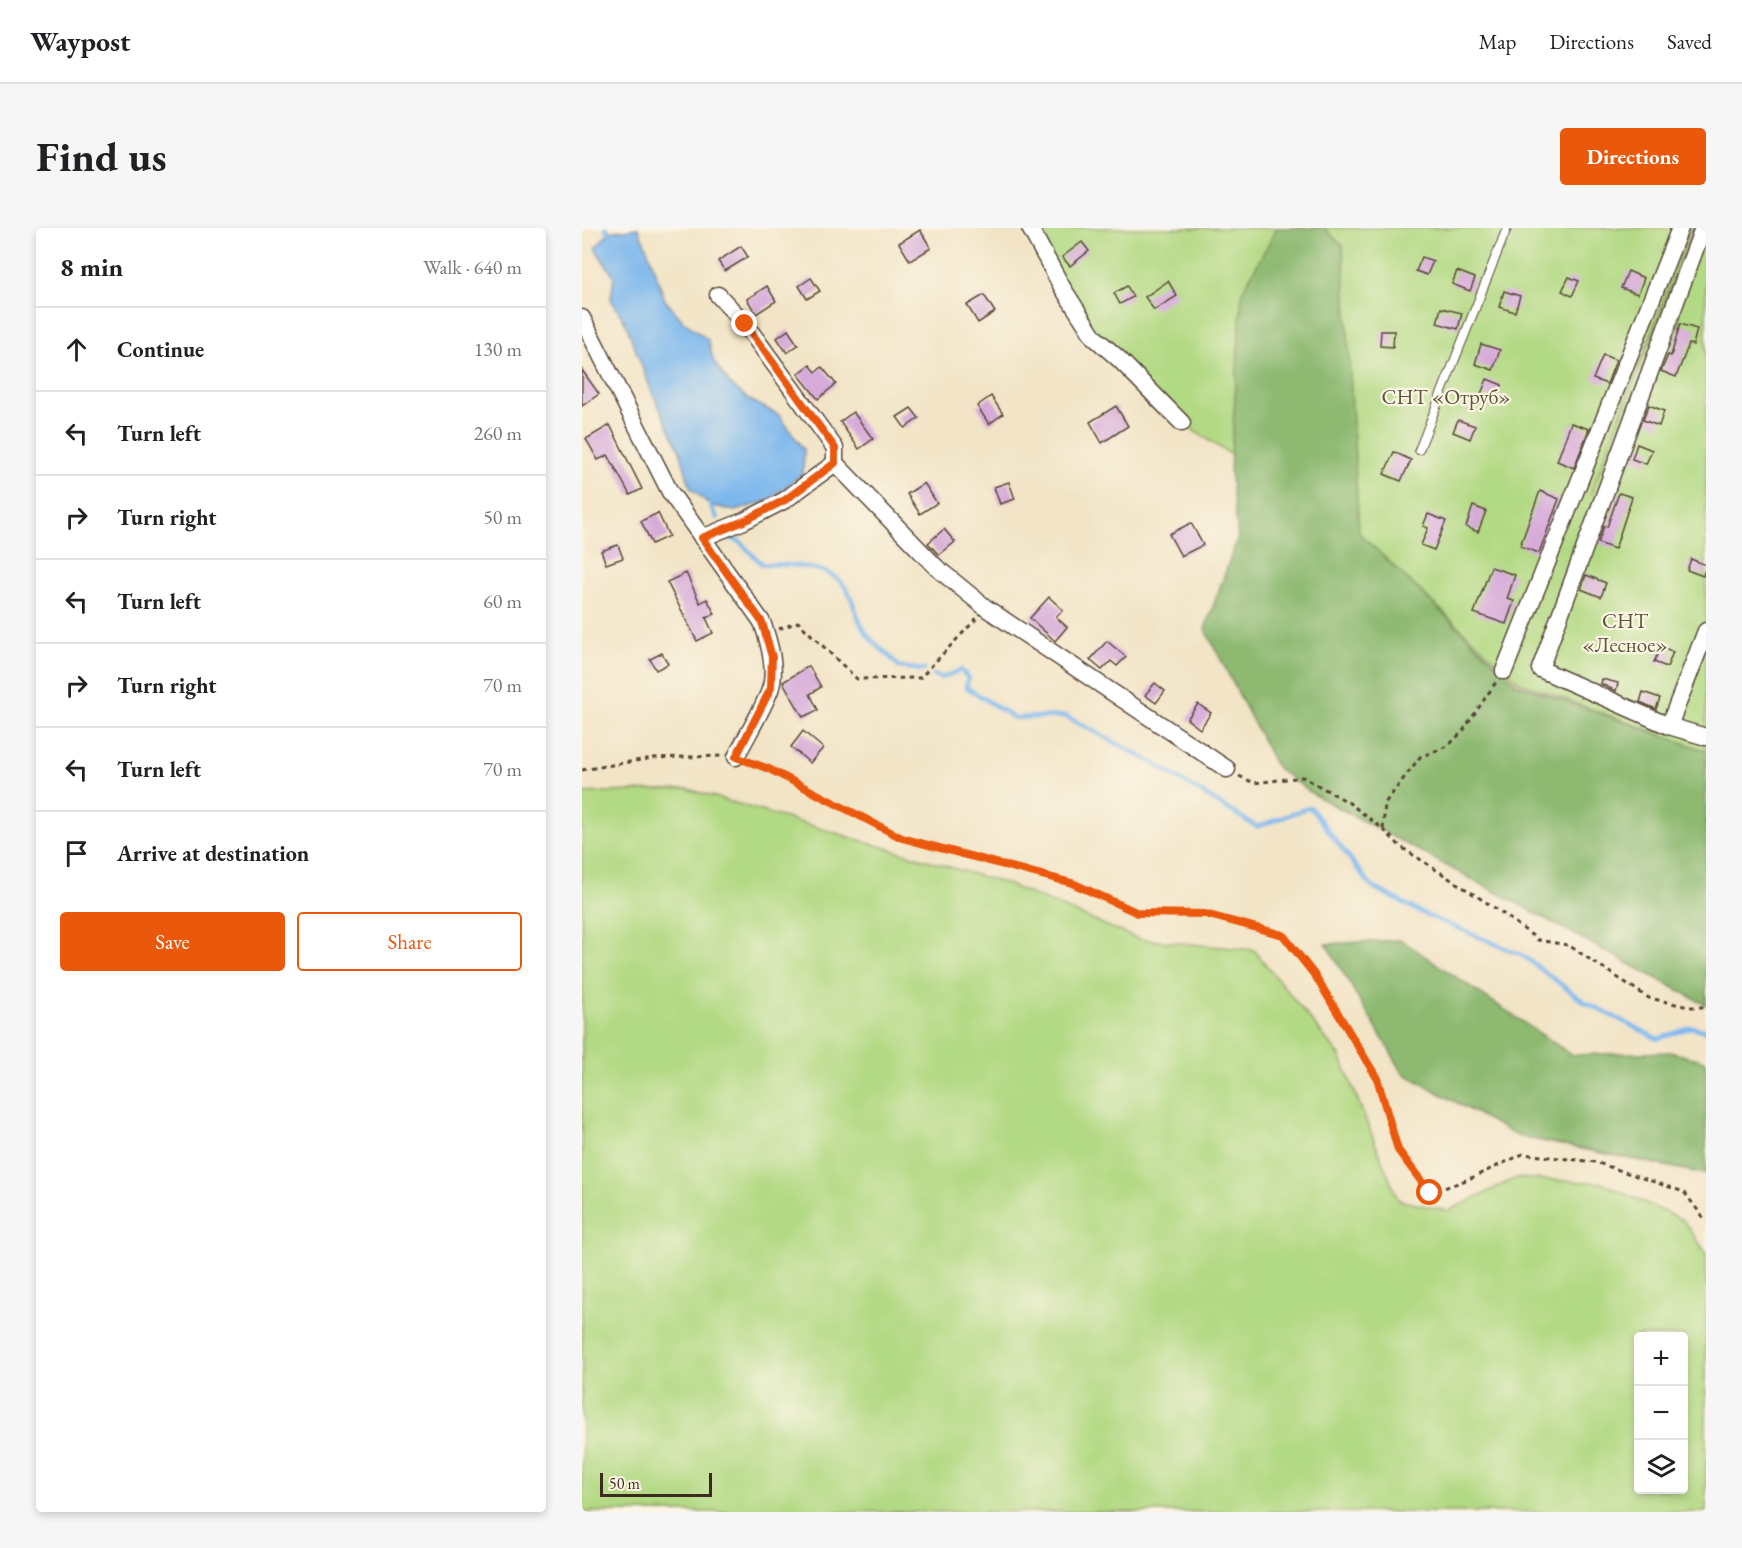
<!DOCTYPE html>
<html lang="en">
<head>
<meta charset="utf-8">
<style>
	:root { --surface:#fff; --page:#f6f6f6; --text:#202124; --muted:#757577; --line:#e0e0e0; --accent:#ea580c }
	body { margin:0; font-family:"EB Garamond",serif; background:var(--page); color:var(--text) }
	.controls { position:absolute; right:18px; bottom:18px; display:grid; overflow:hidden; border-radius:6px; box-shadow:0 3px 9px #0003 }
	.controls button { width:54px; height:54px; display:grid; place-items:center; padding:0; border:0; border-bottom:2px solid var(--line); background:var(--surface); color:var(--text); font:30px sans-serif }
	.scale { position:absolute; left:18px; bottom:15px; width:112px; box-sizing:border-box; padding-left:6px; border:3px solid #3b2a1e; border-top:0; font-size:16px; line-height:21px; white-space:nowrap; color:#3b2a1e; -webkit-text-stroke:4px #fcf5e5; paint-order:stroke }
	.stop { position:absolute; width:18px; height:18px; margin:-14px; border:4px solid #ea580c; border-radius:50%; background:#fff }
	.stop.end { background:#ea580c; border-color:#fff; box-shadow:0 2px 6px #0008 }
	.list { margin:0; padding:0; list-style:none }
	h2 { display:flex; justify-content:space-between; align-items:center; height:78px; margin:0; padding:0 24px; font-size:26px }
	h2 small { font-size:20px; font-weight:400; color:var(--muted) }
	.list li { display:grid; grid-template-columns:39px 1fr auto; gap:18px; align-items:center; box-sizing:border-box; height:84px; padding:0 24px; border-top:2px solid var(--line) }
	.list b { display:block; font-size:22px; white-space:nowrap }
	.list em { font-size:20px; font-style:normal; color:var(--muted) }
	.actions { display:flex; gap:12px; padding:18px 24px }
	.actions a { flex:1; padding:14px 0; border:2px solid var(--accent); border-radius:6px; text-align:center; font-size:21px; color:var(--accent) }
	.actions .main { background:var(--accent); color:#fff }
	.icon { flex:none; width:33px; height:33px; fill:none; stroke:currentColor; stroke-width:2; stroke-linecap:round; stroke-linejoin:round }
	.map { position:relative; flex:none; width:1124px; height:1284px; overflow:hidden; border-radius:6px }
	header { display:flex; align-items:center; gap:36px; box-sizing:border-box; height:84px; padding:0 30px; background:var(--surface); border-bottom:2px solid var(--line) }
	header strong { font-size:28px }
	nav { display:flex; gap:33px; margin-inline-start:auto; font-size:21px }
	.intro { display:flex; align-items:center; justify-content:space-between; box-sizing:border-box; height:144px; padding:0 36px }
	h1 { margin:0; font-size:42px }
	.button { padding:15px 27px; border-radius:6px; background:var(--accent); color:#fff; font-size:21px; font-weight:700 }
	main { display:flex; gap:36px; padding:0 36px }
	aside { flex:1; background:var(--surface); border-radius:6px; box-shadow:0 3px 9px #0003 }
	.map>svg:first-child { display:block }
	.green { fill:#b2d983; stroke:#768250; stroke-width:1.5; fill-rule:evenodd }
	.forest { fill:#8db971; stroke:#647248; stroke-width:1.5 }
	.water { fill:#7bb7ed; stroke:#5b7086; stroke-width:1.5 }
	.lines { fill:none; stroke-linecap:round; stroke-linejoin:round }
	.stream { stroke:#7bb7ed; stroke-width:4.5 }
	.building { fill:#d6aad9 }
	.service-casing { stroke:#564637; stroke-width:10 }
	.minor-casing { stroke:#564637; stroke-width:19 }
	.path { stroke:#564637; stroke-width:3; stroke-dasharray:4.5 4.5; stroke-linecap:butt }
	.service { stroke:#fff; stroke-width:8 }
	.minor { stroke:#fff; stroke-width:16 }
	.route { stroke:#ea580c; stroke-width:8 }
	.labels { text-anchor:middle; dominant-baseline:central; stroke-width:4.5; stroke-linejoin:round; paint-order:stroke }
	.park-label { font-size:21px; fill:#595637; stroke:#fcf5e5 }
</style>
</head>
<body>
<header>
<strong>Waypost</strong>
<nav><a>Map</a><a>Directions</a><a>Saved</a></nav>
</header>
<div class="intro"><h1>Find us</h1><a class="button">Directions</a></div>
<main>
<aside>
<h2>8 min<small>Walk · 640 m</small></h2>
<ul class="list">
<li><svg class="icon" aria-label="ahead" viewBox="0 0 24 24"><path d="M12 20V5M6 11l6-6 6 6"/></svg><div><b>Continue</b></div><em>130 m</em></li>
<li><svg class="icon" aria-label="left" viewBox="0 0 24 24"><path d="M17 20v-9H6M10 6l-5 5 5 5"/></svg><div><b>Turn left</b></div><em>260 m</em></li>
<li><svg class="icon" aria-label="right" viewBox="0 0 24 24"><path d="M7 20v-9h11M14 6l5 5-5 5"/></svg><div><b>Turn right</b></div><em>50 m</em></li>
<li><svg class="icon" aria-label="left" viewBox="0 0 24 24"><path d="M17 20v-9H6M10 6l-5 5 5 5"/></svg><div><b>Turn left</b></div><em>60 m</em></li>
<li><svg class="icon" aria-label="right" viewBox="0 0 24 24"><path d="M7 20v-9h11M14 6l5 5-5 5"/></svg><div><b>Turn right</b></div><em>70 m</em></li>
<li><svg class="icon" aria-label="left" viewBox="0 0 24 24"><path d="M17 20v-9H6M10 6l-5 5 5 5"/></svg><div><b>Turn left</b></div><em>70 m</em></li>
<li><svg class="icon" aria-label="arrive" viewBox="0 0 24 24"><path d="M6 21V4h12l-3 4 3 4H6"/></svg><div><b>Arrive at destination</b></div></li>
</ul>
<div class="actions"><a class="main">Save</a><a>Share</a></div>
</aside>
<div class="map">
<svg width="1124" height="1284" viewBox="0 0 1124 1284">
	<rect width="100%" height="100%" fill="#fcf5e5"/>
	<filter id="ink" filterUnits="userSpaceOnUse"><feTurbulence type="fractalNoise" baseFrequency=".0167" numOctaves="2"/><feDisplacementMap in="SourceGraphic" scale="12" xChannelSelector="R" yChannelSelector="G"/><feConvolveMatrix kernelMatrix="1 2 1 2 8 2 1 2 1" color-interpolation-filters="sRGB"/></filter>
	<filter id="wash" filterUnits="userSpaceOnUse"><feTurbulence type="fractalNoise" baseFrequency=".008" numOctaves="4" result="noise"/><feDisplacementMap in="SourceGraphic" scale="24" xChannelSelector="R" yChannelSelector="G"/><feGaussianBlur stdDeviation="1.35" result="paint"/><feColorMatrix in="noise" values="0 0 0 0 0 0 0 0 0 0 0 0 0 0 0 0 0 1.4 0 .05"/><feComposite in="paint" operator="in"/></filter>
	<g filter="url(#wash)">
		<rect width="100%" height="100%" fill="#f2e4c6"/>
		<!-- green -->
		<g class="green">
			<path d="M448,0H1109L1008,267L1112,0H1124V523L937,454L792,320L600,195L512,109Z"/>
			<path d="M106,561L425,656L556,711L672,722L758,828L816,972L866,983L934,950L1020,955L1101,992L1124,1025V1284H0V565ZM1056,1108H1102V1262H1056Z"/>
		</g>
		<!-- forest -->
		<g class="forest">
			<path d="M695,0H742L761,18L777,305L935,456L1124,523V777L731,566L695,540L623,401L656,309L648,243L660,64Z"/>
			<path d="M819,712L990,827L1088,824L1124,833V946L935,908L821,845L744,716Z"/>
		</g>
		<!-- water -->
		<path class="water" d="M56,0L66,23L83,72L100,92L126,112L132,134L147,155L166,171L197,187L222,222L221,245L185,273L153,283L128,277L108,259L99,225L70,164L43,94L29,71L32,49L13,20L27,4Z"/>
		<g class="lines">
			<!-- stream -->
			<g class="stream">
				<path d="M24,0L27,4"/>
				<path d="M128,277L135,290"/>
				<path d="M140,308L157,313L180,336C201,336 241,337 257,352C270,363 272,383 280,398C288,415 306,424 317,439L342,442"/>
				<path d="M352,447L359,450L379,442L386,450L384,459L432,490L483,488L568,533L675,599L728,579L789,658L844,687L940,727L1001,773L1076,811L1110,799L1124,803"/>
			</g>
		</g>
		<g id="blocks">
			<!-- building -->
			<g class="building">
				<path d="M338,2L349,20L328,33L317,15Z"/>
				<path d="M500,14L507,23L488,38L480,29Z"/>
				<path d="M159,18L166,29L143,43L136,33Z"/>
				<path d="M840,29L851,33L845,47L834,43Z"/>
				<path d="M875,43L893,50L888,63L870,56Z"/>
				<path d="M1046,43L1062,50L1056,66L1039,60Z"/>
				<path d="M987,49L997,53L990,68L980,63Z"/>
				<path d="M229,50L238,63L225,71L217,58Z"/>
				<path d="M586,53L595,68L572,82L563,69Z"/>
				<path d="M185,58L194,73L174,86L165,71Z"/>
				<path d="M545,58L551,69L538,76L532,65Z"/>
				<path d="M922,63L938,68L933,84L917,79Z"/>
				<path d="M402,67L413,84L396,95L385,77Z"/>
				<path d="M859,80L880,85L876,101L855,95Z"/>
				<path d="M1098,96L1115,101L1111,117L1107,116L1094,149L1079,143L1086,127L1089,128Z"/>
				<path d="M206,102L216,117L205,125L195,110Z"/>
				<path d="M799,103H812L811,119L798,118Z"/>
				<path d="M899,116L918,122L911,142L893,136Z"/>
				<path d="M1021,127L1034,132L1025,156L1011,151Z"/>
				<path d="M228,137L234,144L240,139L254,156L236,171L216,146Z"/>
				<path d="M0,142L17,166L0,178Z"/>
				<path d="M905,151L920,157L914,172L899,166Z"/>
				<path d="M409,168L421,186L407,196L395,178Z"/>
				<path d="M1067,177L1082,183L1077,198L1061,192Z"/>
				<path d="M534,178L546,198L520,215L508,194Z"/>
				<path d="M329,180L337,190L323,200L315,189Z"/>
				<path d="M271,184L291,211L277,221L258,194Z"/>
				<path d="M876,192L893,198L888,211L871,204Z"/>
				<path d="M989,195L1007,201L992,240L975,233Z"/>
				<path d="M28,197L60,261L48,267L26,227L16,232L4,211Z"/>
				<path d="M1055,216L1070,222L1064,236L1050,231Z"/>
				<path d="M812,224L829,232L819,253L802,246Z"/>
				<path d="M427,254L433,271L418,276L412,259Z"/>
				<path d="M342,255L355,275L338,286L325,266Z"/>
				<path d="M958,263L977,271L957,325L938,318Z"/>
				<path d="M1037,265L1050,269L1033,321L1016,315L1022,298L1025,299Z"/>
				<path d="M891,278L904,283L896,304L884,299Z"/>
				<path d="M76,285L87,308L70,316L59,293Z"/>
				<path d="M846,286L864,293L852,322L839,317L846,300L841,298Z"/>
				<path d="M609,295L621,317L599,328L587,306Z"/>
				<path d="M362,301L373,314L357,327L346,315Z"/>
				<path d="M36,317L41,330L24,336L19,323Z"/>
				<path d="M1109,331L1124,337L1121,348L1105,342Z"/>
				<path d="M909,339L933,347L925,371L932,373L924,396L892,385Z"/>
				<path d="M104,345L118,375L125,371L133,386L124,390L131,405L115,413L85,354Z"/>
				<path d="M1004,347L1024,355L1019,369L999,361Z"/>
				<path d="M467,369L481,382L474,389L485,399L473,413L448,390Z"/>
				<path d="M525,413L544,429L535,438L529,433L520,442L508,432Z"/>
				<path d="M1079,418L1091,424L1085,439L1072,434Z"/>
				<path d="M80,425L86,436L74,442L68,431Z"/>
				<path d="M227,438L239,459L228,466L236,482L221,489L201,454Z"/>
				<path d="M1020,451L1036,455L1034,463L1019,456Z"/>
				<path d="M573,455L583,463L574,475L563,467Z"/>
				<path d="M1061,464L1078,470L1074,481L1058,474Z"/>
				<path d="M616,476L629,485L618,501L605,491Z"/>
				<path d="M221,503L241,520L228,535L209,519Z"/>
			</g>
		</g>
	</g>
	<g filter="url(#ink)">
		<use href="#blocks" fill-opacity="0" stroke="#564637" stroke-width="1.5"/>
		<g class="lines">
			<!-- service casing -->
			<g class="service-casing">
				<path id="service" d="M837,222L925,0"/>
			</g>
			<!-- minor casing -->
			<g class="minor-casing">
				<g id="minor">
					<path d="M448,0L480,59L512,109L537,131L600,195"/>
					<path d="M1121,0L958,441L1087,498L1124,509"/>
					<path d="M0,90L88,264L180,394C187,413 195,443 188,462C179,485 165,507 154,529"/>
					<path d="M253,235L355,340L404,380L645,541"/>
					<path d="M120,310L162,293L203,272L253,235V220L163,96L136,67"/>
					<path d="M922,443L1098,0"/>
					<path d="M1087,498L1124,403"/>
				</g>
			</g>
			<!-- path -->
			<g class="path">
				<path d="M197,401L216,394L275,451L338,450L395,390"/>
				<path d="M168,534L187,541L320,610L490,655L556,685L623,686L701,707L734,749L795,851L816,922L848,965L887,951L941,926L1013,934L1102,964L1124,993"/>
				<path d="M0,542L71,530L141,528"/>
				<path d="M657,548L672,555L721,549L766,574L801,601L819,619L916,682L956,712L986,717L1067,770L1107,779H1124"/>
				<path d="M801,601L803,575L838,529L866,518L881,503L914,454"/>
			</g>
			<!-- service -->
			<use href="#service" class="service"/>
			<!-- minor -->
			<use href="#minor" class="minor"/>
		</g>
	</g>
	<g class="lines" filter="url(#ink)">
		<!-- route -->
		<path class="route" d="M163,96L253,220V235L203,272L162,293L120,310L180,394L190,429L189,460L154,529L187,541L320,610L490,655L556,685L623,686L701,707L734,749L795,850L816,922L848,965"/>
	</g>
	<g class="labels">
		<!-- park labels -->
		<g class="park-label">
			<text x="864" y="168">СНТ «Отруб»</text>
			<text x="1043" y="392">СНТ<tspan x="1043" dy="24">«Лесное»</tspan></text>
		</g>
	</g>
</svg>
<div class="controls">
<button>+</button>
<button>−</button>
<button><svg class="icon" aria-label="layers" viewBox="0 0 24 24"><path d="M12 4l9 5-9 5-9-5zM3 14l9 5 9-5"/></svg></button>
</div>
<div class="scale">50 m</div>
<div class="stop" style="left:848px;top:965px"></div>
<div class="stop end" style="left:163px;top:96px"></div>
</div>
</main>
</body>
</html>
